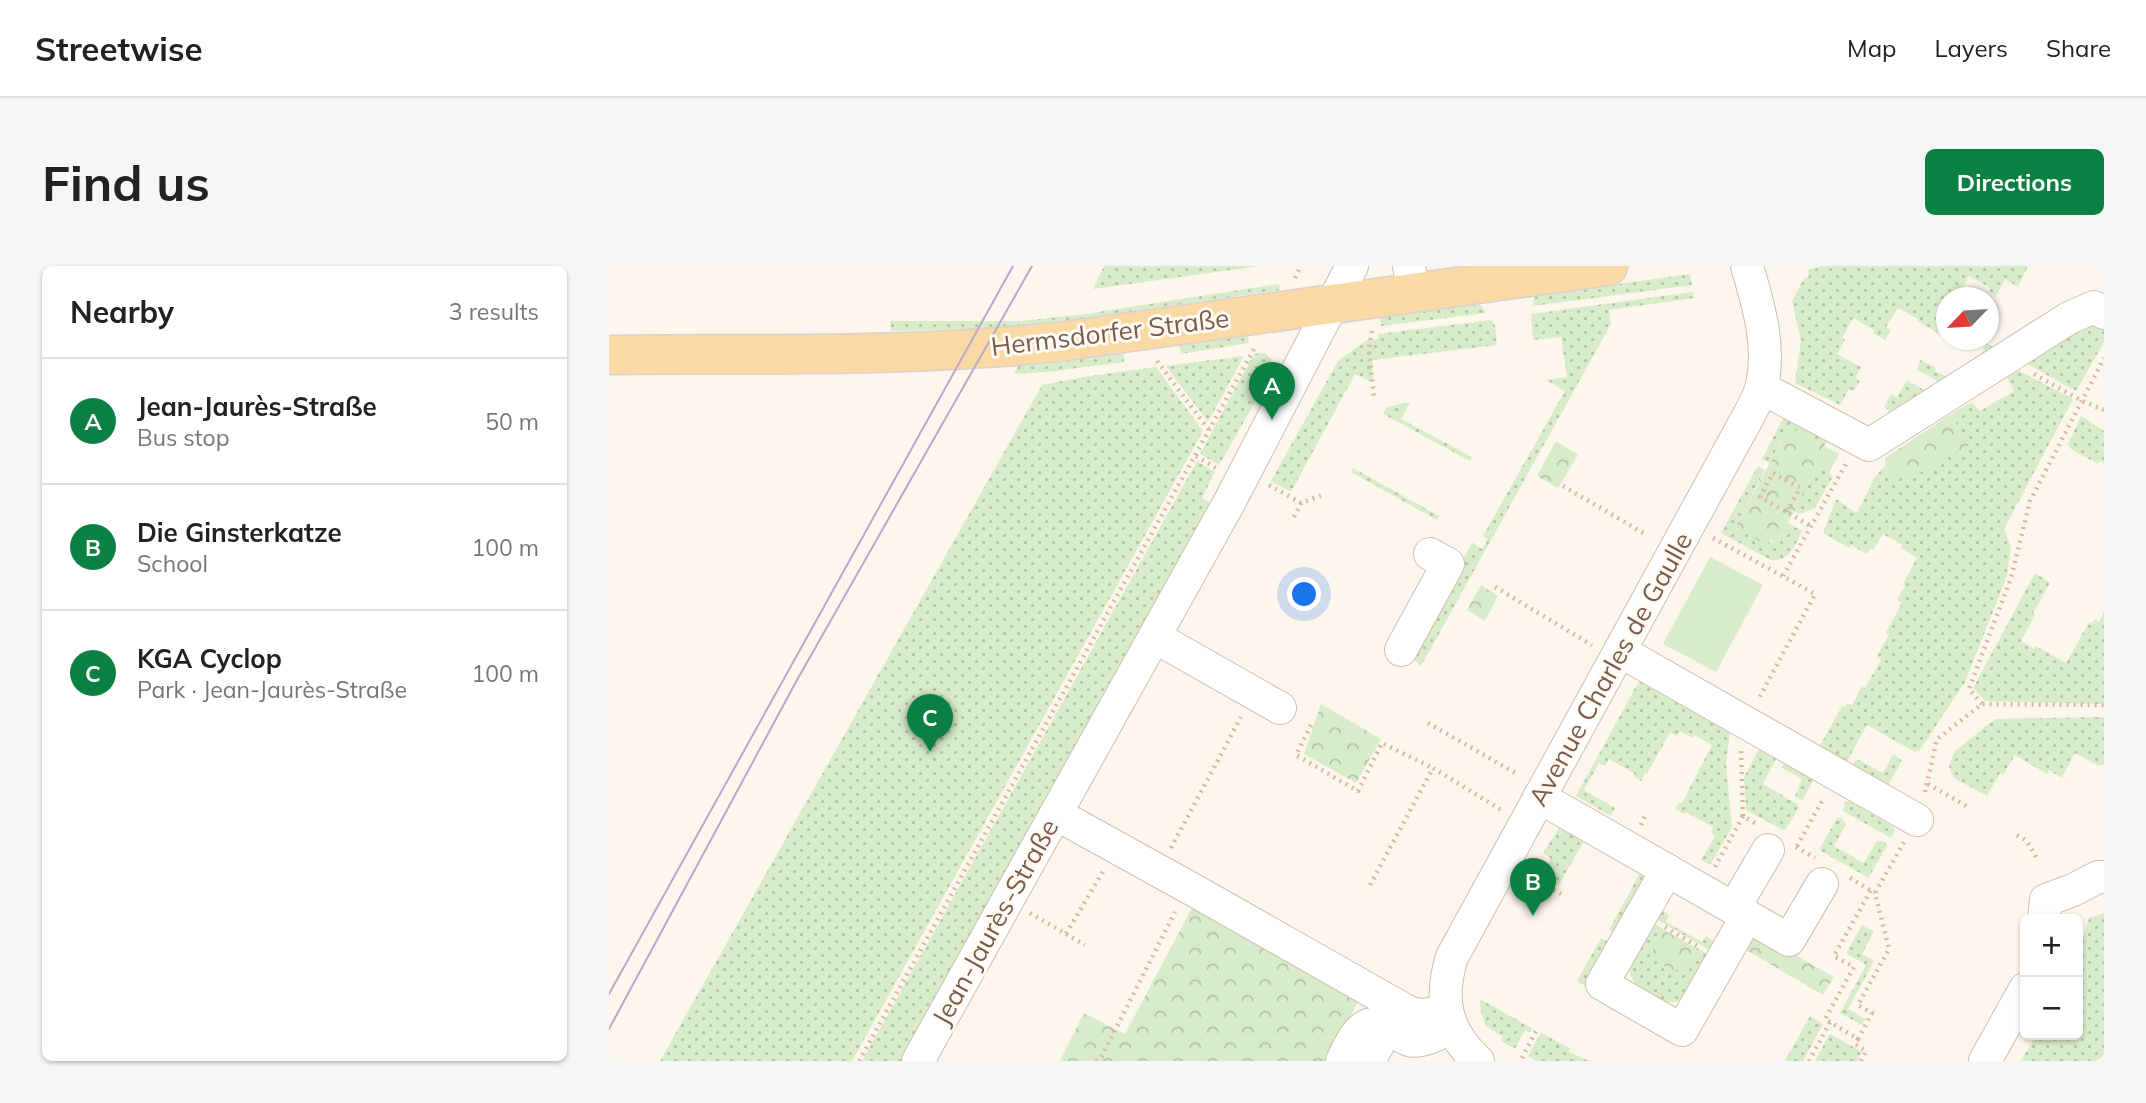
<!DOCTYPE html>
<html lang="en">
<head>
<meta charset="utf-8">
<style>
	:root { --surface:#fff; --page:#f6f6f6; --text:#222; --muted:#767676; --line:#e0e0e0; --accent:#0b8043 }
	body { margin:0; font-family:Mulish,sans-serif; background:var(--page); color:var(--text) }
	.controls { position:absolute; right:21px; bottom:21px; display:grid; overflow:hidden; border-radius:10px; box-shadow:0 2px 5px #0004 }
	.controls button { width:63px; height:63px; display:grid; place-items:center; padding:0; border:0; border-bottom:2px solid var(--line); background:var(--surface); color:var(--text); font:35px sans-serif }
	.compass { position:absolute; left:1327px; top:21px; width:63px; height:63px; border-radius:50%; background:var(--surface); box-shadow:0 2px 5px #0004; rotate:245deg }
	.you { position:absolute; left:696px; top:329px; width:24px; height:24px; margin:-18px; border:5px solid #fff; border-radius:50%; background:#1a73e8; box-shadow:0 0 0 10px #1a73e833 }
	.badge { display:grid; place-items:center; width:46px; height:46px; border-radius:50%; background:var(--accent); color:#fff; font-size:23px; font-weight:700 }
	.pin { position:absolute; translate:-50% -58px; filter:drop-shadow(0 2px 4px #0008) }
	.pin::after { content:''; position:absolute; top:37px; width:24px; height:21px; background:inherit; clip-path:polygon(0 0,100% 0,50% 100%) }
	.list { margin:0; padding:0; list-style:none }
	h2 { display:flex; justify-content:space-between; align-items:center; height:91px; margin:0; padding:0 28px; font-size:30px }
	h2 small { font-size:23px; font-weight:400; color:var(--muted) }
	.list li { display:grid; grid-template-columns:46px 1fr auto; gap:21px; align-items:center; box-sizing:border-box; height:126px; padding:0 28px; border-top:2px solid var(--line) }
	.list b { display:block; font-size:26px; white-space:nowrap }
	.list p { margin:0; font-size:23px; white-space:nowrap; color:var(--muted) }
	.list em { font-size:23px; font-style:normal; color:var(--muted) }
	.map { position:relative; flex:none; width:1495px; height:795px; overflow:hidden; border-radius:10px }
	header { display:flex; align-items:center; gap:42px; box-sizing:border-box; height:98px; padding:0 35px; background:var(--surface); border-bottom:2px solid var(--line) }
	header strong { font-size:33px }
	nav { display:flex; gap:38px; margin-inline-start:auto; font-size:24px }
	.intro { display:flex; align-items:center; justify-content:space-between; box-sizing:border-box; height:168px; padding:0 42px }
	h1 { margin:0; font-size:49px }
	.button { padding:18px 32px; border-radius:10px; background:var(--accent); color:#fff; font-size:24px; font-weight:700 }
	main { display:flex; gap:42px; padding:0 42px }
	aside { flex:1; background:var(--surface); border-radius:10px; box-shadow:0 2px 5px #0004 }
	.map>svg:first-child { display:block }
	.grass { fill:url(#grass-dots) }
	.park { fill:url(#park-crowns) }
	.pitch { fill:#d8ecc9 }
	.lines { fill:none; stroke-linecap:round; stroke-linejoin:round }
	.minor-casing { stroke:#d1beb0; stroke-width:34 }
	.major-casing { stroke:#dad1cd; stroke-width:41 }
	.path { stroke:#d9b8a5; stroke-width:4.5; stroke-dasharray:2 5; stroke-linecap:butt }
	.minor { stroke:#fff; stroke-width:32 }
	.major { stroke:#fbd9a5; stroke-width:38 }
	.tram { stroke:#b9a8c9; stroke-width:2 }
	.labels { text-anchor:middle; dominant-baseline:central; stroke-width:6; stroke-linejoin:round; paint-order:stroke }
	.street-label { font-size:26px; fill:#7a5c4d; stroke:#fffaf3 }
</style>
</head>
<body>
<header>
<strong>Streetwise</strong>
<nav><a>Map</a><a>Layers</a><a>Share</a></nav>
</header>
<div class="intro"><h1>Find us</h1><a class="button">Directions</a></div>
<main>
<aside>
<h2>Nearby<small>3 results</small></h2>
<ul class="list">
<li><span class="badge">A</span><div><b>Jean-Jaurès-Straße</b><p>Bus stop</p></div><em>50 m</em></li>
<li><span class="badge">B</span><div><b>Die Ginsterkatze</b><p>School</p></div><em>100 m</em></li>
<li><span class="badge">C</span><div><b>KGA Cyclop</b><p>Park · Jean-Jaurès-Straße</p></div><em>100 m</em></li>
</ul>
</aside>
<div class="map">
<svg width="1495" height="795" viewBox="0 0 1495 795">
	<defs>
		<pattern id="grass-dots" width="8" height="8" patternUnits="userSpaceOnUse" patternTransform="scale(1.75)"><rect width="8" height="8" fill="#d8ecc9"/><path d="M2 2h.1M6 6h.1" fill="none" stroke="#b4c2a5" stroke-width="1.8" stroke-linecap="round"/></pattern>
		<pattern id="park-crowns" width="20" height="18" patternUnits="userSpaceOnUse" patternTransform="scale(1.75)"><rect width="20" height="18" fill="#d8ecc9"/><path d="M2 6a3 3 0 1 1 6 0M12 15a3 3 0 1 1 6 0" fill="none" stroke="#b4c2a5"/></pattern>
	</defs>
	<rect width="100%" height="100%" fill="#fdf6ec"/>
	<!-- grass -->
	<g class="grass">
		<path d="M495,0H651L484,23Z"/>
		<path d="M1212,0H1419L1409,21L1396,13L1387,30L1380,26L1381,22L1360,10L1348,31L1338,32L1337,59L1332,69L1308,55L1309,53L1289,42L1277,61L1282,64L1276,74L1264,67L1265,64L1244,52L1233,72L1236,74L1228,88L1252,101L1246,112L1251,115L1245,125L1240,123L1231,139L1186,117L1192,74L1183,35L1195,12L1200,10L1199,4Z"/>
		<path d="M1081,8L1083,19L924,40L925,30Z"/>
		<path d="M670,18L671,24L407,62L282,65L281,55H412L476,48Z"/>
		<path d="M1084,26L1085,32L1000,44L1002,58L812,400L801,389L863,277L873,283L879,273L874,270L956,125L937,114L958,111L952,71L924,74L922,48Z"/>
		<path d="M871,38L877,47L772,60L771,51Z"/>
		<path d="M1480,52L1495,61V76L1467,125L1418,98Z"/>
		<path d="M882,54L886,59L888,79L763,94L764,114L763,116L746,108L682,226L662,215L729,95L756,75L769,73V68Z"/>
		<path d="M639,69L640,77L572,88L571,78Z"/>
		<path d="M1378,77L1394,88L1341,122L1308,104L1311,94L1327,102L1326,105L1344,114L1350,103L1356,106L1362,95L1367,97Z"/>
		<path d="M515,87V96L438,106L405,108L410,99L442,97Z"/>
		<path d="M656,87L662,93L664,105L610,199L591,188L645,88Z"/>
		<path d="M635,90L599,156L557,100Z"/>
		<path d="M547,101L594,165L243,795H51L433,119L474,111Z"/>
		<path d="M1407,103L1464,133L1395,263L1402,281L1398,310L1356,416L1311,484L1306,486L1258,459L1237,497L1210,481L1233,440L1236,441L1238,437L1243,439L1253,420L1256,422L1272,394L1268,391L1280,368L1277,366L1293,337L1288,334L1296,320L1294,318L1308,292L1292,282L1293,279L1274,268L1265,283L1262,282L1258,288L1242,279L1240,282L1214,267L1227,233L1248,247L1266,211L1276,200L1280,205L1359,180L1342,148L1363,136L1371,145L1405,125L1398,111Z"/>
		<path d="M1298,114L1320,127L1270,163L1280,144L1275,141L1282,128L1288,131Z"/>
		<path d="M801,136L792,153L863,191L861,195L774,148L778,141Z"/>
		<path d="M1176,149L1221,168L1215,180L1180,161L1160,197L1153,193Z"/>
		<path d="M1472,150L1495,165V197L1490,195L1489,198L1462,183L1459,178Z"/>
		<path d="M588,195L606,206L593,232L602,238L295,795H253Z"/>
		<path d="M1149,200L1156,204L1126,262L1168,277L1179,257L1193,265C1186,279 1181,296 1162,294L1112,267Z"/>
		<path d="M1209,201L1222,208L1223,212L1206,242L1191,248L1185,245Z"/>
		<path d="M744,202L830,250L828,254L742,206Z"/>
		<path d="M1426,307L1441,317L1424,347L1426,349L1412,375L1425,383L1427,380L1457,397L1480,356L1483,357L1486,354L1490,356L1495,346V438L1376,435L1364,422Z"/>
		<path d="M1036,404L1123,454L1117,497L1123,561L1101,599L1092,594L1106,570L1102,567L1104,561L1077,546L1075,548L1066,543L1070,536L1073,537L1103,479L1085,469L1083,472L1071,465L1068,470L1061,466L1038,508L1036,507L1032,515L1025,511L1026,508L1000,493L996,500L990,497L975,524L1006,542L1002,550L967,530Z"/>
		<path d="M1495,451V499L1492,498L1490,500L1466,487L1453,512L1440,504L1438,508L1406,489L1394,509L1391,507L1378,530L1345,512L1340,501L1345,486L1386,453Z"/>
		<path d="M1152,479L1169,489L1154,518L1188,538L1190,541L1177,563L1174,564L1137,544L1135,511Z"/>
		<path d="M1286,489L1293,495L1278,521L1243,502L1246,495L1250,494L1274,507L1283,490Z"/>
		<path d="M1177,493L1207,510L1194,533L1192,534L1186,530L1193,513L1173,502Z"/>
		<path d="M1240,535L1285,561L1286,565L1283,570L1280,571L1234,545L1236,536Z"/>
		<path d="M1232,551L1237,558L1225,580L1255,597L1268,575L1276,576L1278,580L1260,611H1258L1212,585L1211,582L1228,552Z"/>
		<path d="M954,556L1038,609L1013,671L1000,664L1031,607L975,575L950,619L932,609L942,592L934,587Z"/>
		<path d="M1052,644L1060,649L1057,656L1093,676L1097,670L1107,676L1102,685L1047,653Z"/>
		<path d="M1495,647V795H1412L1427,769H1469V689L1480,652Z"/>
		<path d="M1045,657L1055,664L1045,682L1077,700L1088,682L1100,689C1092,702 1083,727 1069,735C1055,742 1017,718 1021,702C1024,687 1037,671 1045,657Z"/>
		<path d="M1253,659L1265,665L1253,688L1265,695L1239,743L1256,753L1253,759L1231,747L1257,699L1237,687Z"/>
		<path d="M992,672L1005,679L981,723L968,715Z"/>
		<path d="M871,733L923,762L921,766L916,764L906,783L892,775L894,771L877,760L872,746Z"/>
		<path d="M1201,750L1214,758L1194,795H1176Z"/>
		<path d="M932,767L961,782L960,786L980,795H927L919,790Z"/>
		<path d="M1221,768L1253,786L1248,795H1206Z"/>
	</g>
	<!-- park -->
	<g class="park">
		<path d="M1342,148L1360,180L1303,211C1289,212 1275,208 1276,192Z"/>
		<path d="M1180,161L1230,188L1220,207L1209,201L1168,277L1161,273L1158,279L1126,262Z"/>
		<path d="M947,175L969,189L949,222L928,210Z"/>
		<path d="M872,319L889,330L876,355L858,344Z"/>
		<path d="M712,438L772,473L747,517L695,488Z"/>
		<path d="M584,640L752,730L718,795H451L475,747L516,768Z"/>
		<path d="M1055,664L1088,682C1079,698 1076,711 1056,700C1052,697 1045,695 1044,689C1042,681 1052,670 1055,664Z"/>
		<path d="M1143,664L1225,711L1214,729L1132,681Z"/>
	</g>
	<!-- pitch -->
	<path class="pitch" d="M1101,291L1154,319L1107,406L1054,378Z"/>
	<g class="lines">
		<!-- minor casing -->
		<g class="minor-casing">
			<g id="minor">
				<path d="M800,0L804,26"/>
				<path d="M1153,122L1260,179L1460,52L1485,41L1495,47"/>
				<path d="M546,371L671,442"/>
				<path d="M792,384L839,298L821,288"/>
				<path d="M1011,385L1308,554"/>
				<path d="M930,531L1180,674L1213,618"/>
				<path d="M447,548L588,626L801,747L814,749L837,745"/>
				<path d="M1058,604L993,718L1073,764L1138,650"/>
				<path d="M1125,642L1159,584"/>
				<path d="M1435,653L1437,634L1464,624L1489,611H1495"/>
				<path d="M309,795L621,235L743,0"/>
				<path d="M733,795C741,779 751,750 775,760C783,763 791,771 800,774C813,778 831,766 843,762"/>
				<path d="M760,795L778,762"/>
				<path d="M869,795C836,765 830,732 843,691L1140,149C1145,139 1151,129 1153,119C1162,79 1149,38 1138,0"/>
				<path d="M1376,795L1416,723"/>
			</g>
		</g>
		<!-- major casing -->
		<g class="major-casing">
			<path id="major" d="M0,89C152,87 305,92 456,75L999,0"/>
		</g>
		<!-- path -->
		<g class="path">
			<path d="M686,12L692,0"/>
			<path d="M763,65L760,82L765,132"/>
			<path d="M548,95L600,164"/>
			<path d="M1425,108L1473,135L1495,144"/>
			<path d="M587,190L607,202"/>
			<path d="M660,219L692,237"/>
			<path d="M954,220L1036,268"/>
			<path d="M1178,246L1191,222L1164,207L1151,231L1202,260"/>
			<path d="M685,251L692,237L713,229"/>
			<path d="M1104,272L1206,328L1149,434"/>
			<path d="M1174,310L1237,198"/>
			<path d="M886,321L983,379"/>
			<path d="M1373,438L1360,423L1402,312L1421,235L1495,92"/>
			<path d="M819,457L910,509"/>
			<path d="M702,459L687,489L749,525L773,477L824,502"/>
			<path d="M1132,485L1134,550"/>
			<path d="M1319,518L1359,541"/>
			<path d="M1316,526L1328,473L1373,438L1495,439"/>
			<path d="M1032,559L1036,550"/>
			<path d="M1408,569L1418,575L1428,593"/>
			<path d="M1188,580L1214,533"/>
			<path d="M1187,581L1206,592"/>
			<path d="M562,582L632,451"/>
			<path d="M1106,601L1134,550L1149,559"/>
			<path d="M920,610L952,628"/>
			<path d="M1241,612L1266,627"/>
			<path d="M761,619L824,502L894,545"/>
			<path d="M421,647L457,668L495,604"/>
			<path d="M1056,661L1088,680"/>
			<path d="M457,668L476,679"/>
			<path d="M1221,756L1216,753L1245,701L1225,690L1262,624"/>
			<path d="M1249,773L1246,778L1257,785L1252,795"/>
			<path d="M913,792L927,765"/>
			<path d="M250,795L645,83"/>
			<path d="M487,795L492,792L566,646"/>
			<path d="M1200,795L1221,756L1249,773L1263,747L1249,739L1280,683L1266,627L1295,576"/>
		</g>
		<!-- minor -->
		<use href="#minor" class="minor"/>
		<!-- major -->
		<use href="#major" class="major"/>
		<!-- tram -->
		<g class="tram">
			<path d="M0,728L404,0"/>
			<path d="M0,763L188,414L423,0"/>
		</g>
	</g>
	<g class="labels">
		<!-- street labels -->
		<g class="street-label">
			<text transform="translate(501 66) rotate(-7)">Hermsdorfer Straße</text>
			<text transform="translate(1001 403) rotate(-61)">Avenue Charles de Gaulle</text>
			<text transform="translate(386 656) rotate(-61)">Jean-Jaurès-Straße</text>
		</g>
	</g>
</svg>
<div class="controls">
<button>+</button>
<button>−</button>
</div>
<svg class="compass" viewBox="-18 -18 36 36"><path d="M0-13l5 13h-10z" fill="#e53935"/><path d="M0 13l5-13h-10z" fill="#767676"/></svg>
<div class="you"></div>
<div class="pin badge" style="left:663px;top:154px">A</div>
<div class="pin badge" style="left:924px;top:650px">B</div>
<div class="pin badge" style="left:321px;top:486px">C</div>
</div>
</main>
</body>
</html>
